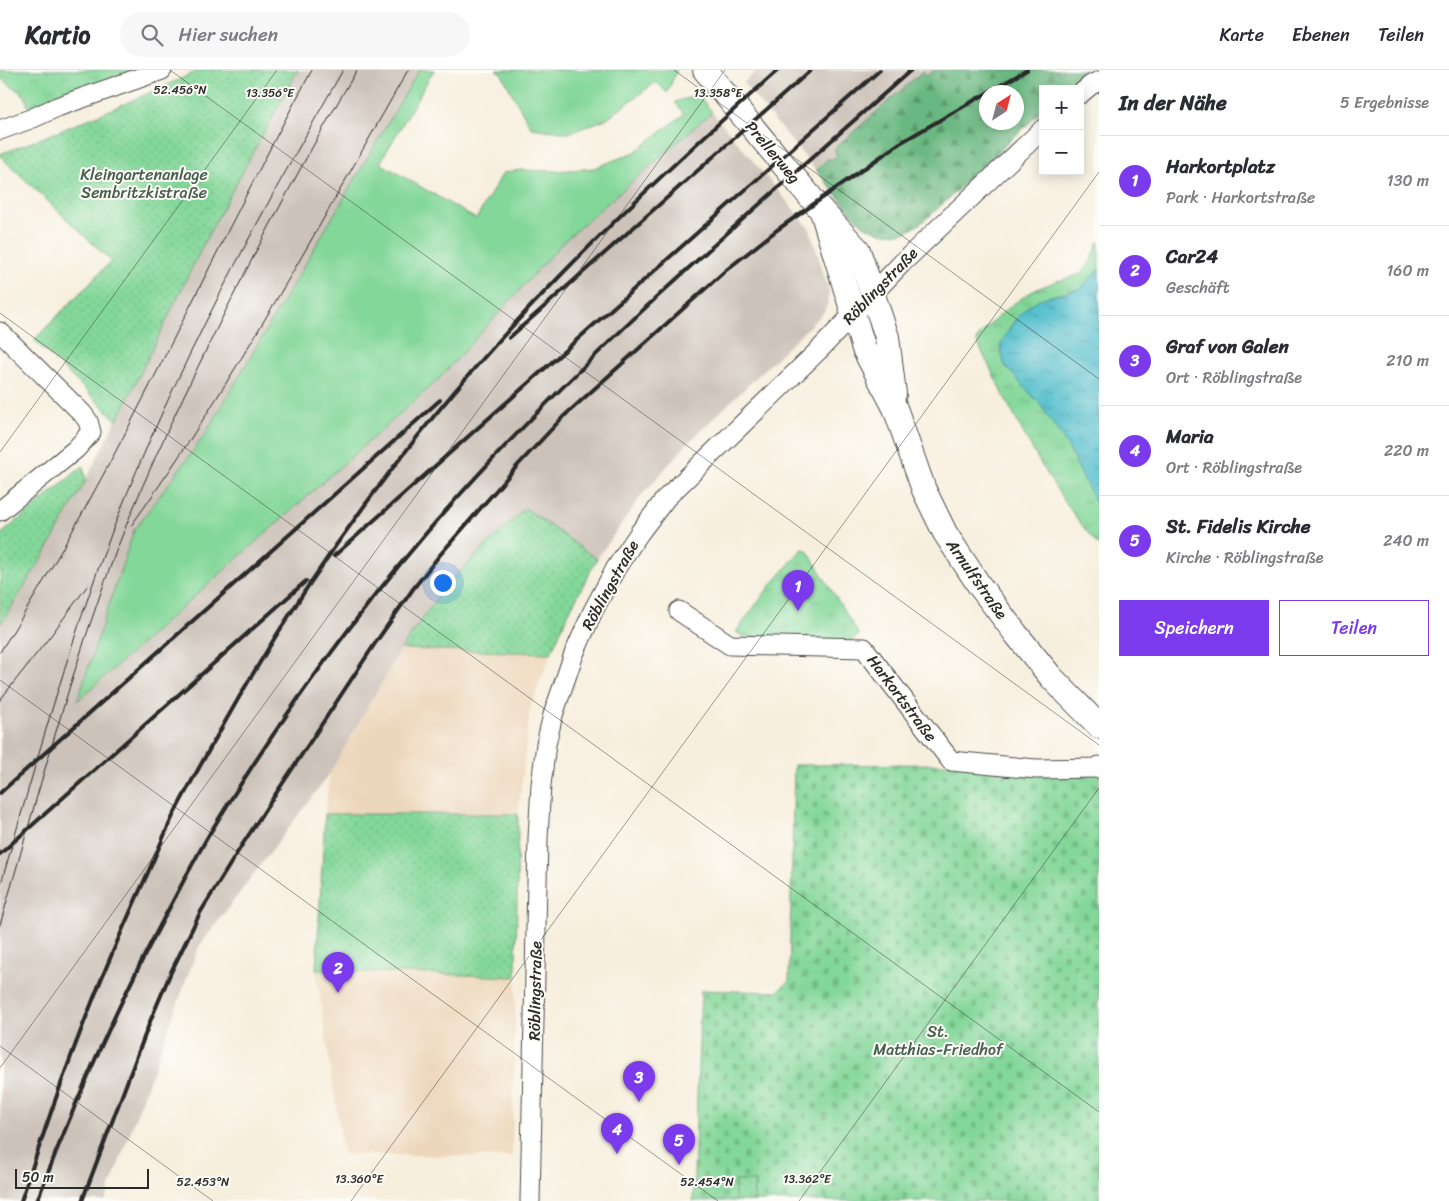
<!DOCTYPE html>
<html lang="de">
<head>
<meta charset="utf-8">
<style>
	:root { --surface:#fff; --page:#f7f7f7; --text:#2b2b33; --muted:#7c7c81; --line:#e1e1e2; --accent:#7c3aed }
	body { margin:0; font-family:Sriracha,sans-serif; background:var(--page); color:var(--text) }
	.controls { position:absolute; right:15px; top:15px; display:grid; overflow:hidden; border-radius:0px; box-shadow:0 2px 12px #0003 }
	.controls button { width:45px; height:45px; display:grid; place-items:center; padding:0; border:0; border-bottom:1px solid var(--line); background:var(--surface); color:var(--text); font:25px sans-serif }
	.compass { position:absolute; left:979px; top:15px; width:45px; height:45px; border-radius:50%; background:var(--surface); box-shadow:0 2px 12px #0003; rotate:36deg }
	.scale { position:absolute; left:15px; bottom:12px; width:134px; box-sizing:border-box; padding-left:5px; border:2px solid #2b2b2b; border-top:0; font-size:14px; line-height:18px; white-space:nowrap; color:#2b2b2b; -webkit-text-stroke:4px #fdfcf7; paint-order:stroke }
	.you { position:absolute; left:442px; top:512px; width:18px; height:18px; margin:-12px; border:4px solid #fff; border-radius:50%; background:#1a73e8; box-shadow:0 0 0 8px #1a73e833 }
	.badge { display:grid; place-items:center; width:32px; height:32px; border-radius:50%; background:var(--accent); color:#fff; font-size:16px; font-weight:700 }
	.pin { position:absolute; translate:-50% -41px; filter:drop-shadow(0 1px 2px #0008) }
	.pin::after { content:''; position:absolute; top:26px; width:18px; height:15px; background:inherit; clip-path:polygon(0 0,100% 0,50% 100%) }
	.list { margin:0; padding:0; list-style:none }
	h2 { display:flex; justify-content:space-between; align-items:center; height:65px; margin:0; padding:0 20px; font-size:21px }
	h2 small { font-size:16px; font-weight:400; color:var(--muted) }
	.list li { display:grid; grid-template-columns:32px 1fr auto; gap:15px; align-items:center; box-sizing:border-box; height:90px; padding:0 20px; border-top:1px solid var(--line) }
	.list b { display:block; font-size:19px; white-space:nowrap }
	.list p { margin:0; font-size:16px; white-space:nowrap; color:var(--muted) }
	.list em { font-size:16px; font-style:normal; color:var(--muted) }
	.actions { display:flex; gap:10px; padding:15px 20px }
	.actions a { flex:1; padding:11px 0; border:1px solid var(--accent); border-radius:0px; text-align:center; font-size:18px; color:var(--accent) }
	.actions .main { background:var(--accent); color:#fff }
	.icon { flex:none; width:28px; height:28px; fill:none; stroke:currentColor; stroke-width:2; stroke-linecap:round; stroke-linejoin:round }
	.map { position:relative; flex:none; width:1099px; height:1131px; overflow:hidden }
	header { display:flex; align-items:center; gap:30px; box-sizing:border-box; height:70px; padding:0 25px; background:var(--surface); border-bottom:1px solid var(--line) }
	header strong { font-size:24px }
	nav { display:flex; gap:28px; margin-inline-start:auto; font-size:18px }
	.search { width:350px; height:45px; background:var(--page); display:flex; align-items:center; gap:12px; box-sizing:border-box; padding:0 18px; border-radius:28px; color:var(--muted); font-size:19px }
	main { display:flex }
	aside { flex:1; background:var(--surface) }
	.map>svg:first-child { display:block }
	.built { fill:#edd7bb }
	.industrial { fill:#ccc2b9 }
	.grass { fill:#83d799; stroke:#578162 }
	.forest { fill:url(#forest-firs); stroke:#4a7256; fill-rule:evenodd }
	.cemetery { fill:url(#cemetery-stones); stroke:#578162 }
	.park { fill:url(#park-tufts); stroke:#578162 }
	.garden { fill:url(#garden-dots); stroke:#578162 }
	.water { fill:url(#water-ripples); stroke:#3e747c }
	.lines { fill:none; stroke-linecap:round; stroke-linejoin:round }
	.minor-casing { stroke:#4a4846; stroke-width:21 }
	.major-casing { stroke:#4a4846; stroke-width:26 }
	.minor { stroke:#fff; stroke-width:19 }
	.major { stroke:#fff; stroke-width:24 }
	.tram { stroke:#2b2b2b; stroke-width:1 }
	.rail { stroke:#2b2b2b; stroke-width:4 }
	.ticks { fill:none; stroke:#2b2b2b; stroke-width:1; stroke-opacity:0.45 }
	.labels { text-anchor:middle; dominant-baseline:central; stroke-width:4; stroke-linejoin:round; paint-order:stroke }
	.street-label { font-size:16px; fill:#2b2b2b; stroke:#fdfcf7 }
	.park-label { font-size:16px; fill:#455f4c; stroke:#fdfcf7 }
	.ticks-label { font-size:12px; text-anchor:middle; fill:#2b2b2b; stroke:#fdfcf7; stroke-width:4; stroke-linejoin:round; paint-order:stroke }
</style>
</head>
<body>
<header>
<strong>Kartio</strong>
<div class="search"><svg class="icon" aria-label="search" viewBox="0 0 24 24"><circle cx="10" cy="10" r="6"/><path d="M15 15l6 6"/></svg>Hier suchen</div>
<nav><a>Karte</a><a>Ebenen</a><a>Teilen</a></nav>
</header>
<main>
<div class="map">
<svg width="1099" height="1131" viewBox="0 0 1099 1131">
	<defs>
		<pattern id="forest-firs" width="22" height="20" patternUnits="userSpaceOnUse" patternTransform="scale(1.25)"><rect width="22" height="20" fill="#6ab881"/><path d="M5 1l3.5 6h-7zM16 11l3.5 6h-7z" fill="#57966a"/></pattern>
		<pattern id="cemetery-stones" width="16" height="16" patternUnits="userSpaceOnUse" patternTransform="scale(1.25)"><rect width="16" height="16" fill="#83d799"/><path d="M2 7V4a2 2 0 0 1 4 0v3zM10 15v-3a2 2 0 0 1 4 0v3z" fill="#71b984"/></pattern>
		<pattern id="park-tufts" width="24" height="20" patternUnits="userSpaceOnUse" patternTransform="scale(1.25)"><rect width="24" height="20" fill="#83d799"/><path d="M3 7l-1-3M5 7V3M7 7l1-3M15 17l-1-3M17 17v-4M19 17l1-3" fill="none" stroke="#71b984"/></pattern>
		<pattern id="garden-dots" width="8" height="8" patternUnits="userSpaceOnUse" patternTransform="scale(1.25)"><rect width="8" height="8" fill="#83d799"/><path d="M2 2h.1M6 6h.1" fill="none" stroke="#71b984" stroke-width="1.8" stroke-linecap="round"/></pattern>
		<pattern id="water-ripples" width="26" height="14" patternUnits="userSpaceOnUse" patternTransform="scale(1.25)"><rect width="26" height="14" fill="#51bdcc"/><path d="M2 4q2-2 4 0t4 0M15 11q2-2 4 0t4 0" fill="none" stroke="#439aa6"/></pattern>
	</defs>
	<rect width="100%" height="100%" fill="#fdfcf7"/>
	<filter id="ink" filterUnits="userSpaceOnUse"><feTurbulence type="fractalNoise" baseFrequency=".02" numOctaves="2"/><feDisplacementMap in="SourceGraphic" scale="10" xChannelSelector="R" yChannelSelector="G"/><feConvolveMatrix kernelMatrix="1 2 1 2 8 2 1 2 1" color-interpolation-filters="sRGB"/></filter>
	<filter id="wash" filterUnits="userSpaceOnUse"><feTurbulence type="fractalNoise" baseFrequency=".0096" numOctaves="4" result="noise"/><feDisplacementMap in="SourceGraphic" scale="20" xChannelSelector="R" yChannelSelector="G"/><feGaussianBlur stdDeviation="1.12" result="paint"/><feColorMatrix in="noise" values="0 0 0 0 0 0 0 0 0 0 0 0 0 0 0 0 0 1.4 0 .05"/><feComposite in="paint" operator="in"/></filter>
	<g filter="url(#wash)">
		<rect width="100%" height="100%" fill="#f7efde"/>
		<!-- built -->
		<g class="built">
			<path d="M401,579L551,583L530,639L518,744H325L330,703Z"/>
			<path d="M316,900L516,907L512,1087L343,1084Z"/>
		</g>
		<!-- industrial -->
		<g class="industrial">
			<path d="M298,0H419L204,366L134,460L78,630L439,309L564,171L712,42L810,159L829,222L828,232L824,242L687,374L641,426L597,489L525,438L447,514L401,579L330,703L198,878L105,1131H0V555L44,485L86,410L207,167Z"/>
			<path d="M758,0H934L927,6L924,1L834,79L837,84L831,90L828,88L816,100L743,13Z"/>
		</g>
		<!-- grass -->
		<g class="grass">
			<path d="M419,0H434L380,93L476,149L503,103L520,100L557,101L594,98L635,82L684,44L675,32L698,25L712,42L564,171L439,309L77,631L134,460L204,366Z"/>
			<path d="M496,0H677L667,23L656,12L606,49L569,63L531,58L501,3Z"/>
		</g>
		<!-- forest -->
		<path class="forest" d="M934,0H1087L1066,19H1043V40L931,145C925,149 919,155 912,159C897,167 874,164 861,153C846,139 830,116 816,100L828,88L831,90L837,85L834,79L923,1L927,6ZM986,22H1016V52H986Z"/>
		<!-- cemetery -->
		<path class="cemetery" d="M945,694L1099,701V1131H693L701,920L777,922L789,911L794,695Z"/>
		<!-- park -->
		<g class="park">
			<path d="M0,0H137L28,37L25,26L0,8Z"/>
			<path d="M1099,171V476C1046,415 1012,342 976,270C992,250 1016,229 1039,218C1045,216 1051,213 1057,211C1067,208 1078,207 1085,199C1092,192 1095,180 1099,171Z"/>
			<path d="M802,479L807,480L859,565L848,573L743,566L736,562L766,521Z"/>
		</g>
		<!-- garden -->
		<g class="garden">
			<path d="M200,0H298L207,167L117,351L34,270L111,191L0,86V84C68,59 134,30 200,0Z"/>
			<path d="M83,396L86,410L44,485L0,555V465Z"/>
			<path d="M525,438L597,489L569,542L551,583L401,579L447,514Z"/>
			<path d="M325,744H518L516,907L316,900Z"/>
			<rect x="735" y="1111" width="19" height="20"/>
		</g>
		<!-- water -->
		<path class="water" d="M1099,199V440L1067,375L1039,333L1005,296L1000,276L1014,251L1026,238L1039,229L1080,219Z"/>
	</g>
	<g filter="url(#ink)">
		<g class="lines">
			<!-- minor casing -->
			<g class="minor-casing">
				<g id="minor">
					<path d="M1080,24L1091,15L1099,11"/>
					<path d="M0,60L33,48L57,37L162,0"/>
					<path d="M0,262L82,343L88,351L91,362L76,379L0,441"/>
					<path d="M679,541L730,575L864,578L951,691L1036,699L1097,698L1099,696"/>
					<path d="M530,1131L538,768L541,715L546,674L553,645L574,584L593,541L616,498L640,462L666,428L820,279L902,193L1043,59"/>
				</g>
			</g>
			<!-- major casing -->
			<g class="major-casing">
				<g id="major">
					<path d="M705,0L822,141L858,180L887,267L894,324"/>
					<path d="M822,141L864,279L895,338L924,420L945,463L979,515L1016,564L1051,607L1099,656"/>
				</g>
			</g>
			<!-- minor -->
			<use href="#minor" class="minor"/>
			<!-- major -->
			<use href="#major" class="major"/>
			<!-- tram -->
			<g class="tram">
				<path d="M131,456C235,311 320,154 408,0"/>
				<path d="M0,582C119,397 206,193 312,0"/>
				<path d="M0,630L52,564L88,515"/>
				<path d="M0,817C35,697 68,576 113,459C175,299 258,148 343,0"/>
				<path d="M0,855C37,728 71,599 118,476C150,394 188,316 227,238C268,157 311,77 357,0"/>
			</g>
			<!-- rail -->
			<g class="rail">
				<path d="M509,268L811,0"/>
				<path d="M334,486L880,0"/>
				<path d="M0,723L440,330"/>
				<path d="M0,784L306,511"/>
				<path d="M21,1131C43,1065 65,999 91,935C106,896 123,858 140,820C152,795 162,769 174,744C189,715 205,687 221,659C313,494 428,340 561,205C630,134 704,66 778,0"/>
				<path d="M37,1131C74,1033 116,938 165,846C180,818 194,790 210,763C282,645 364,532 456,429C595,274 756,138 911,0"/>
				<path d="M82,1131L151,949L171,902L200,843L242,775L376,572L413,519L439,486L518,395L563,347L725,201L777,160L900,73L1027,0"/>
			</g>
		</g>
	</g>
	<!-- ticks -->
	<path class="ticks" d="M170,0L1099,675M674,0L1099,309M0,243L1099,1042M0,382L277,0M0,610L718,1131M0,976L213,1131M0,998L725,0M351,1131L1099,102M799,1131L1099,718"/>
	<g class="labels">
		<!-- street labels -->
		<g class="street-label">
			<text transform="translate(773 82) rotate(50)">Prellerweg</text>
			<text transform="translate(880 216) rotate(-46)">Röblingstraße</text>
			<text transform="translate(977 509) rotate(55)">Arnulfstraße</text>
			<text transform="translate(610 515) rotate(-61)">Röblingstraße</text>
			<text transform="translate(902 628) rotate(53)">Harkortstraße</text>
			<text transform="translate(535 921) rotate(-89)">Röblingstraße</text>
		</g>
		<!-- park labels -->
		<g class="park-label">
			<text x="144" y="104">Kleingartenanlage<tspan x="144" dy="18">Sembritzkistraße</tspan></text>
			<text x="938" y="961">St.<tspan x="938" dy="18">Matthias-Friedhof</tspan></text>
		</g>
	</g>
	<g class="ticks-label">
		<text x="180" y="24">52.456°N</text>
		<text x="270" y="27">13.356°E</text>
		<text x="718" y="27">13.358°E</text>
		<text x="359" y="1113">13.360°E</text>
		<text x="807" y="1113">13.362°E</text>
		<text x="203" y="1116">52.453°N</text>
		<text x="707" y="1116">52.454°N</text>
	</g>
</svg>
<div class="controls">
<button>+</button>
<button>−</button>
</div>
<svg class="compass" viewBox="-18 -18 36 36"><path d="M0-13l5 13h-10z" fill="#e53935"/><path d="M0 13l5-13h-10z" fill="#7c7c81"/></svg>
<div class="scale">50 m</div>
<div class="you"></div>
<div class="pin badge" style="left:798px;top:541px">1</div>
<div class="pin badge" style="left:338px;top:923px">2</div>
<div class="pin badge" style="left:639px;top:1032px">3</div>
<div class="pin badge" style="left:617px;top:1084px">4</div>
<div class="pin badge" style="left:679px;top:1095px">5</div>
</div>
<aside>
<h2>In der Nähe<small>5 Ergebnisse</small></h2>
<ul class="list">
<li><span class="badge">1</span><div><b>Harkortplatz</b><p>Park · Harkortstraße</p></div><em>130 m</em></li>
<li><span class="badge">2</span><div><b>Car24</b><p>Geschäft</p></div><em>160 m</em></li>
<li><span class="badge">3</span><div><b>Graf von Galen</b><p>Ort · Röblingstraße</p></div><em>210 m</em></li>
<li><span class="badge">4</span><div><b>Maria</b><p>Ort · Röblingstraße</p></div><em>220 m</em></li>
<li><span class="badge">5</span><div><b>St. Fidelis Kirche</b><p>Kirche · Röblingstraße</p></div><em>240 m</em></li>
</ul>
<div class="actions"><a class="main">Speichern</a><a>Teilen</a></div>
</aside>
</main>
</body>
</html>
